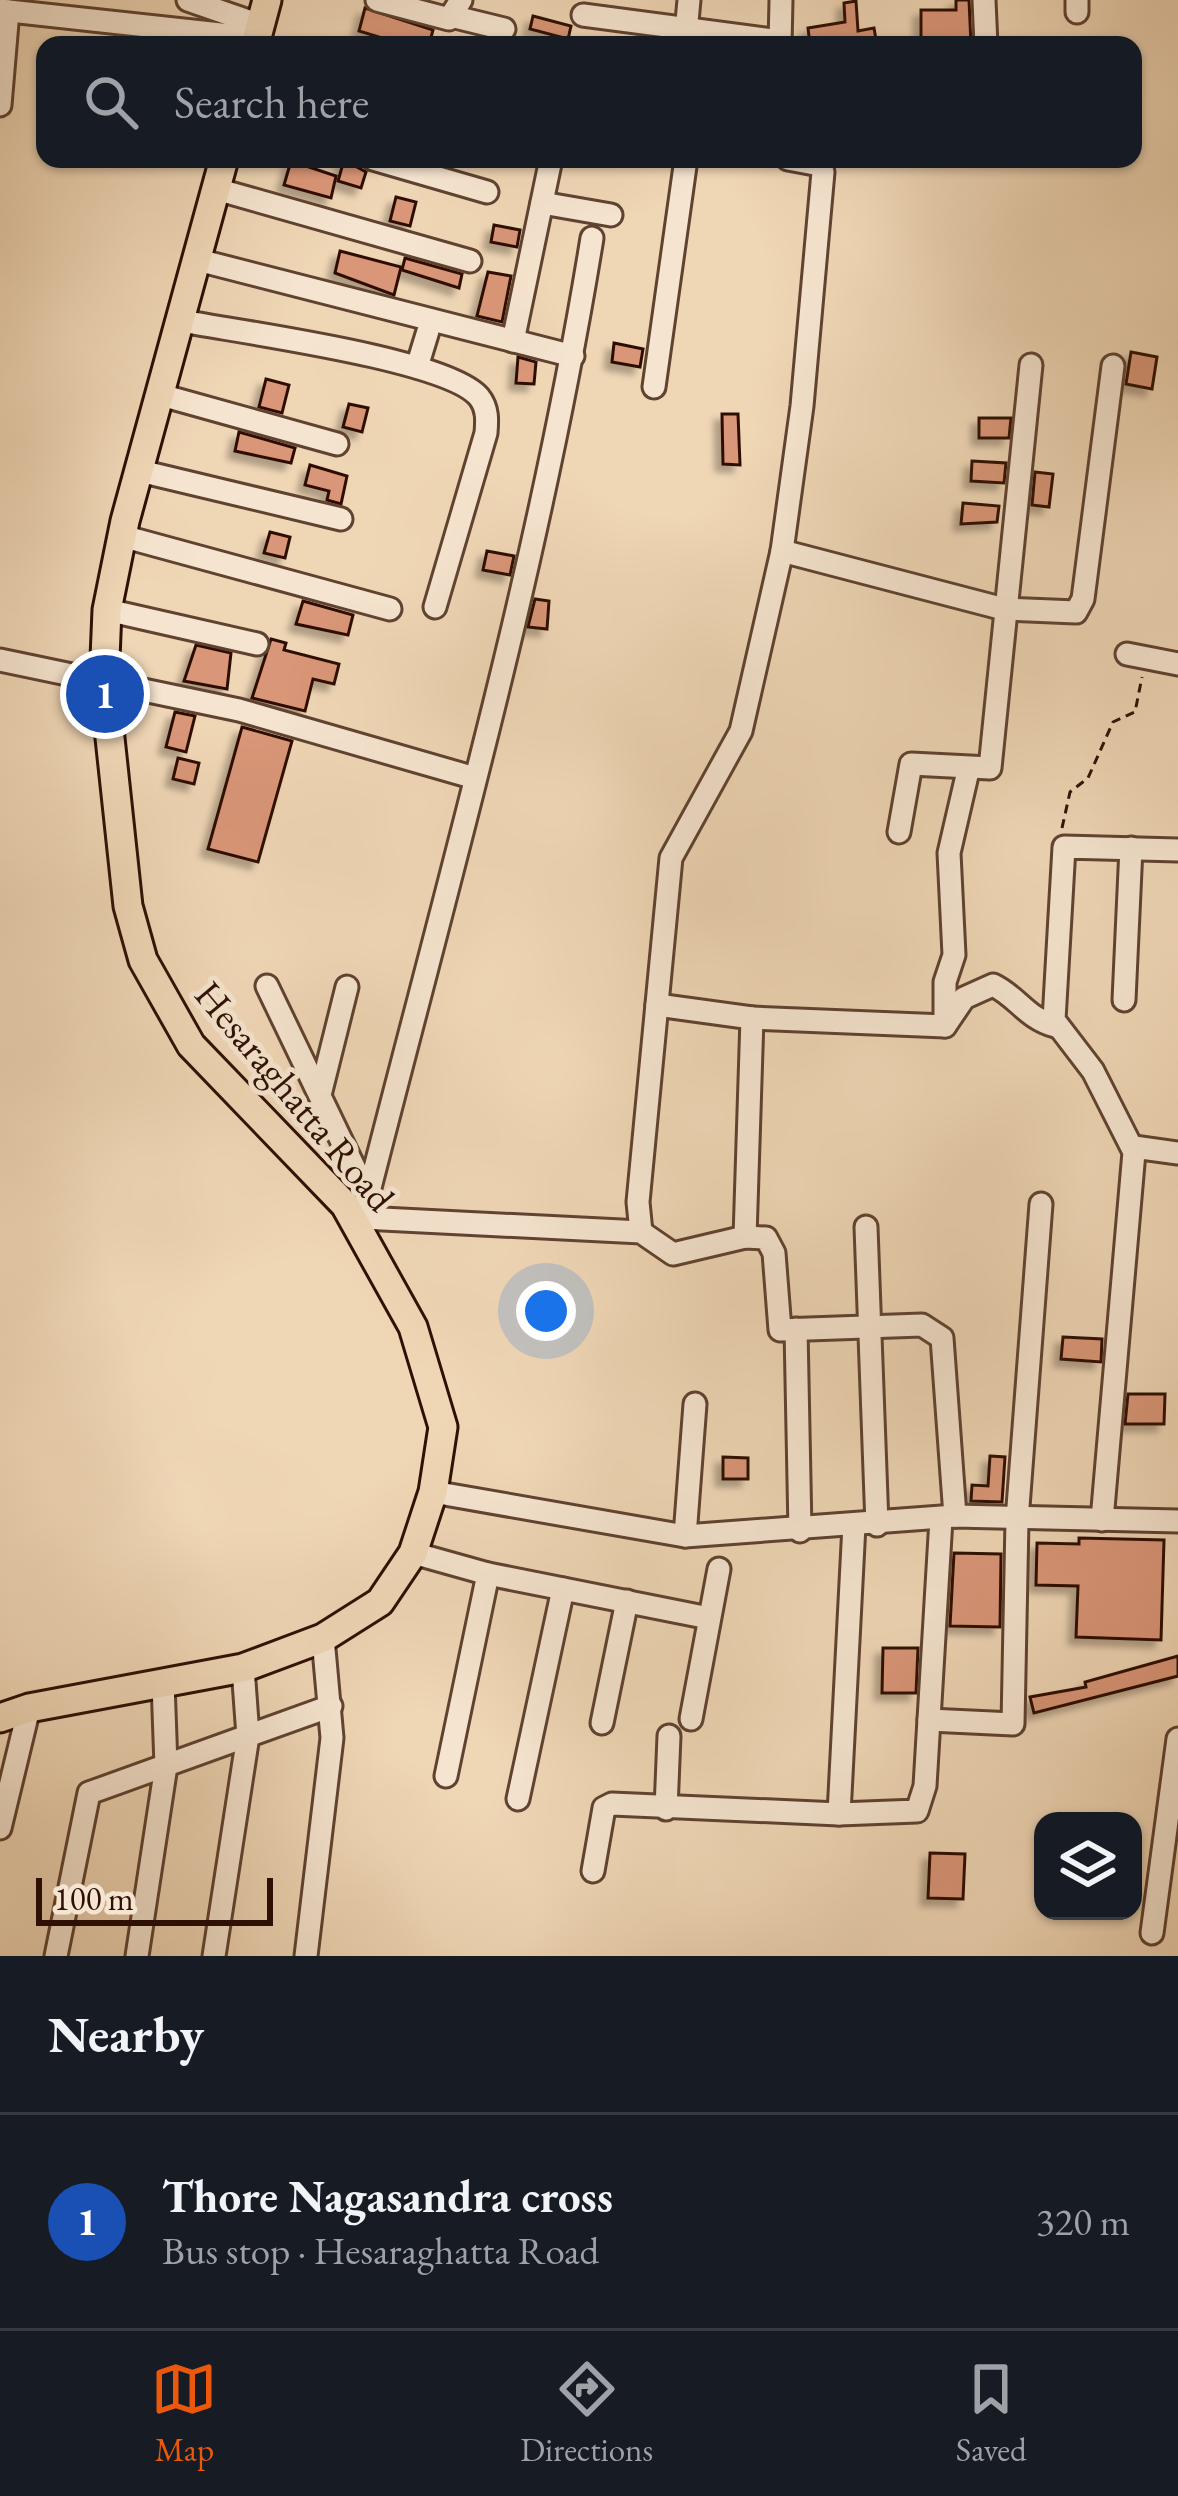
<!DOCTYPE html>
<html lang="en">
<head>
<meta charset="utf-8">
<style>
	:root { --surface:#171b24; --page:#242831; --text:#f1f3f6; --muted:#9ea1a6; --line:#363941; --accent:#ea580c }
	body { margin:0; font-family:"EB Garamond",serif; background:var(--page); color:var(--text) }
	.controls { position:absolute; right:36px; bottom:36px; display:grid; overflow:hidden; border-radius:24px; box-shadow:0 3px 9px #0004 }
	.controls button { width:108px; height:108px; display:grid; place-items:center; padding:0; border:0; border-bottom:3px solid var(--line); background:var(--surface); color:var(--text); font:60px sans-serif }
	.scale { position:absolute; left:36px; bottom:30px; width:237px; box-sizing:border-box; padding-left:12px; border:6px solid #2f1004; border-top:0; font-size:33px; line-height:42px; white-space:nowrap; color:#2f1004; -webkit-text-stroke:9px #f5e4cf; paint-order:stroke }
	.you { position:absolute; left:546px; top:1311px; width:42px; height:42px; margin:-30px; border:9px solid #fff; border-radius:50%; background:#1a73e8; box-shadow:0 0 0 18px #1a73e833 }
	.badge { display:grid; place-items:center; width:78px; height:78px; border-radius:50%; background:var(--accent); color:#fff; font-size:39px; font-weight:700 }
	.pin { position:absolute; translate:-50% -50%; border:6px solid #fff; box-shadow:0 3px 12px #0006 }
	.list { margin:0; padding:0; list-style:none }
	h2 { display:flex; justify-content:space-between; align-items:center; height:156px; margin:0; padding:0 48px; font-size:51px }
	h2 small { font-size:39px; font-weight:400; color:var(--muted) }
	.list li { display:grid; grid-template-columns:78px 1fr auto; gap:36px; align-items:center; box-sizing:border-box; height:216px; padding:0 48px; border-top:3px solid var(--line) }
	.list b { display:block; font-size:45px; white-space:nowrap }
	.list p { margin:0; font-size:39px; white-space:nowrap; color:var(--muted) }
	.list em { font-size:39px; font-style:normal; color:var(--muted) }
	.icon { flex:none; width:66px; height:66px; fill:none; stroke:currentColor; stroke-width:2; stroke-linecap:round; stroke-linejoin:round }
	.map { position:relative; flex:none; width:1178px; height:1956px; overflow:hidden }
	.search { position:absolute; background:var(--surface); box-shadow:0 3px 9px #0004; left:36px; right:36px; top:36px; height:132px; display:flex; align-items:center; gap:30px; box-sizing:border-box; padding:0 42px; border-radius:24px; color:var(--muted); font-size:45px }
	.sheet { height:372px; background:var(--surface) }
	nav { display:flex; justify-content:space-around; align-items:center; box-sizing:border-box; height:168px; border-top:3px solid var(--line); background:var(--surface); font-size:33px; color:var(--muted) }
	nav a { display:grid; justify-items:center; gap:6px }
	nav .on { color:var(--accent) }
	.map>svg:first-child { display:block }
	.building { fill:#d99678; stroke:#2f1004; stroke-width:3; filter:url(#shadow) }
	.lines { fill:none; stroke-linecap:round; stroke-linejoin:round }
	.minor-casing { stroke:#5f4230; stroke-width:27 }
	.major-casing { stroke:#2f1004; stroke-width:33 }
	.path { stroke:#2f1004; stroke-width:3; stroke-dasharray:9 6; stroke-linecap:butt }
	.minor { stroke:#f5e4cf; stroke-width:21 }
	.major { stroke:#efd6b5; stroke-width:27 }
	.labels { text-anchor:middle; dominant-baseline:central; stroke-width:10; stroke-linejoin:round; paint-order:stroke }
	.street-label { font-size:39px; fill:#2f1004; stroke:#f5e4cf }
</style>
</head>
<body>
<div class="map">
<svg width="1178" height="1956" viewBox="0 0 1178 1956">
	<defs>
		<filter id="shadow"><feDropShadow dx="-7" dy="7" stdDeviation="3" flood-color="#0004"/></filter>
	</defs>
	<rect width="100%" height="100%" fill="#efd6b5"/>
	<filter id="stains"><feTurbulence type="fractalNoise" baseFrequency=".00167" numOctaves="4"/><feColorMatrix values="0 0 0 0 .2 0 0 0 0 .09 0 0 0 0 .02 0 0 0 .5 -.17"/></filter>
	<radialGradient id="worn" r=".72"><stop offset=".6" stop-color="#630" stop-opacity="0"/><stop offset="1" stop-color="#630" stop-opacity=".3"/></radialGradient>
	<!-- building -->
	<g class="building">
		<path d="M956,0H969L971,45L921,41V10H956Z"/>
		<path d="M856,1L858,31L874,28L877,45H810L808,28L845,22L844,3Z"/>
		<path d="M365,8L433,30L429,45H405L359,31Z"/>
		<path d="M533,16L571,26L568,39L530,29Z"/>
		<path d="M344,160L366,172L361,188L338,181Z"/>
		<path d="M291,161L336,176L331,198L284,185Z"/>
		<path d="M396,197L416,202L410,226L390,221Z"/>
		<path d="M494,225L520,230L517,247L491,242Z"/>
		<path d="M340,251L401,267L394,295L335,273Z"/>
		<path d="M405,258L462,274L459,288L402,270Z"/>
		<path d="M488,272L511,276L502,322L477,316Z"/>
		<path d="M614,343L643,349L640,367L612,362Z"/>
		<path d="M1131,352L1157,357L1152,389L1126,384Z"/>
		<path d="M518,357L536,362L534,384L516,383Z"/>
		<path d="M266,379L289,385L282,413L259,407Z"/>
		<path d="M349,404L368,408L362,432L343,427Z"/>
		<path d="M722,414H738L740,465L723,464Z"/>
		<path d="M979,418H1011L1009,438H979Z"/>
		<path d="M239,432L295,448L291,463L235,451Z"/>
		<path d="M972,461L1006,463L1004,483L971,481Z"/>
		<path d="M310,465L347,476L341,504L327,500L329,491L305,485Z"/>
		<path d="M1035,472L1053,474L1049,507L1032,505Z"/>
		<path d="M963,503L999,506L997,522L961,524Z"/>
		<path d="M270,532L290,537L285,558L264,553Z"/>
		<path d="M487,551L514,556L510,575L483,570Z"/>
		<path d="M535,599L549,601L547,629L528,627Z"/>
		<path d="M303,601L353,615L348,635L296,624Z"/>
		<path d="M271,639L286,643L284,650L339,664L334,684L313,679L305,711L252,698Z"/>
		<path d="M196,645L231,653L227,689L184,681Z"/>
		<path d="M175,712L195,716L186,752L166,747Z"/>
		<path d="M242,727L292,741L258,862L208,849Z"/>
		<path d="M178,758L199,763L194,784L173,779Z"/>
		<path d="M1063,1337L1102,1339L1101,1362L1061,1359Z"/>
		<path d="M1128,1394H1165L1164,1424H1125Z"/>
		<path d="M990,1456L1005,1457L1002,1502L971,1501L972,1485L988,1486Z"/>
		<path d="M723,1457L748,1458V1479H723Z"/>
		<path d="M1079,1538L1164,1540L1161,1640L1076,1637L1078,1586L1036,1585L1037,1543L1079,1544Z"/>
		<path d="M954,1553L1001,1554L1000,1627L950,1626Z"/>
		<path d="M883,1648H918L916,1693H882Z"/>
		<path d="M1178,1656V1676L1034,1713L1030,1697L1086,1687L1085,1682Z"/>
		<path d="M930,1853L965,1854L963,1899L928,1898Z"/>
	</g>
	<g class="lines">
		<!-- minor casing -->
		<g class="minor-casing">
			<g id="minor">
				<path d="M188,0L260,25"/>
				<path d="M377,0L449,19L461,0"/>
				<path d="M984,0L986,45"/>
				<path d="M0,10L257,38"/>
				<path d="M1077,12V0"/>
				<path d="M583,15L780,41"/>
				<path d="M455,17L504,29"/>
				<path d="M686,32L689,0"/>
				<path d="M780,45L781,0"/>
				<path d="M0,105L8,11"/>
				<path d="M373,159L487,192"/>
				<path d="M216,189L470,261"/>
				<path d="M542,203L611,215"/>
				<path d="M198,260L573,356"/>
				<path d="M182,321C239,332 447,359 479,397C488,408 487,421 486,433L435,607"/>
				<path d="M513,341L551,159"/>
				<path d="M417,367L428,331"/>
				<path d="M654,387L686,159"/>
				<path d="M161,395L337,444"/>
				<path d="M140,471L341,519"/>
				<path d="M122,536L390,609"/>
				<path d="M782,551L1004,609L1076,612L1083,599L1113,366"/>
				<path d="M107,610L257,644"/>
				<path d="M1127,654L1178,664"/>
				<path d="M0,660L239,710L475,778"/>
				<path d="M899,832L911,764L990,768L1031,365"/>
				<path d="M267,986L368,1196"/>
				<path d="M1124,1000L1131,848"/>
				<path d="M657,1005L752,1018L745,1237"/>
				<path d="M752,1018L945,1026L964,998L993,985C1018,997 1026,1018 1055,1026"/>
				<path d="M945,1026V982L954,955L949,853L968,771"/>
				<path d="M321,1091L347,987"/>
				<path d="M1134,1147L1178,1153"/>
				<path d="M363,1218L641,1232L673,1254L745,1237L766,1238L774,1253L780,1330L922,1325L942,1338L955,1516"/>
				<path d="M866,1227L877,1525"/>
				<path d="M359,1231C442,902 538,573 592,238"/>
				<path d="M641,1232L638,1202L671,858L741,731L782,551L802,406L823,172L820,165L788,159"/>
				<path d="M796,1329L800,1531"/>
				<path d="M433,1492L685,1536L955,1516L1178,1521"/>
				<path d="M1102,1520L1134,1152L1093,1071L1054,1020L1064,847L1178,850"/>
				<path d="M685,1536L695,1404"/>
				<path d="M413,1553L488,1574L709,1618"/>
				<path d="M691,1719L719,1569"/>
				<path d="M929,1720L1013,1724L1017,1520L1041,1204"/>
				<path d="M602,1723L627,1601"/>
				<path d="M446,1776L488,1574"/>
				<path d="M518,1799L563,1589"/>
				<path d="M666,1809L669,1736"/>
				<path d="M839,1814L917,1811L925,1786L941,1519"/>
				<path d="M0,1828L29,1708"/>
				<path d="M593,1871L604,1808L612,1804L839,1814L854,1525"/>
				<path d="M1152,1933L1178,1739"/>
				<path d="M56,1956L89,1793L331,1706"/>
				<path d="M137,1956L166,1766L163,1683"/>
				<path d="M214,1956L248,1736L243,1668"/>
				<path d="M306,1956L332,1738L323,1638"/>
			</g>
		</g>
		<!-- major casing -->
		<g class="major-casing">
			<g id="major">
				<path d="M255,45L267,0"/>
				<path d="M0,1718L29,1708L243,1668L323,1638L380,1602L413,1553L433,1492L443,1427L413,1327L345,1205L191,1045L143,960L128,906L104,682L107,610L125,521L224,159"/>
			</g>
		</g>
		<!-- path -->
		<path class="path" d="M1062,828L1070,792L1088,778L1113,722L1135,712L1142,677"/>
		<!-- minor -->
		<use href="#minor" class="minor"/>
		<!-- major -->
		<use href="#major" class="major"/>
	</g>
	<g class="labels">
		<!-- street labels -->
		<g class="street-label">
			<text transform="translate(295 1096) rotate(50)">Hesaraghatta Road</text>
		</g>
	</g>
	<rect width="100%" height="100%" filter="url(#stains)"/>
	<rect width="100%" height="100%" fill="url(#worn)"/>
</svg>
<div class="controls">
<button><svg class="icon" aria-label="layers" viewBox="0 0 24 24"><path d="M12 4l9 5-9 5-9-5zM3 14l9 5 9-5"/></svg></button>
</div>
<div class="scale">100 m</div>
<div class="you"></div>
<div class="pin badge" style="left:105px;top:694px;background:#1a4fb4">1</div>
<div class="search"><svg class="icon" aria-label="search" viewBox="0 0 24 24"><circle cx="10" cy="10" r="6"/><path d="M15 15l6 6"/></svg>Search here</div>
</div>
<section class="sheet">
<h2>Nearby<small></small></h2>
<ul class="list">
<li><span class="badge" style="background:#1a4fb4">1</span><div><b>Thore Nagasandra cross</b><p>Bus stop · Hesaraghatta Road</p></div><em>320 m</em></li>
</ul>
</section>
<nav>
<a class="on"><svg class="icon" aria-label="map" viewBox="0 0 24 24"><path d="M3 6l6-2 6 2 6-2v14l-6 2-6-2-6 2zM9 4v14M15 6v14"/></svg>Map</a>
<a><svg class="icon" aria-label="directions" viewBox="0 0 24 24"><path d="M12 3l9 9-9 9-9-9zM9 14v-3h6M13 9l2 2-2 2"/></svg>Directions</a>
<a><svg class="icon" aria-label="saved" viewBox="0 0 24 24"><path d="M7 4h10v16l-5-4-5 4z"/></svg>Saved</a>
</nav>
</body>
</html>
